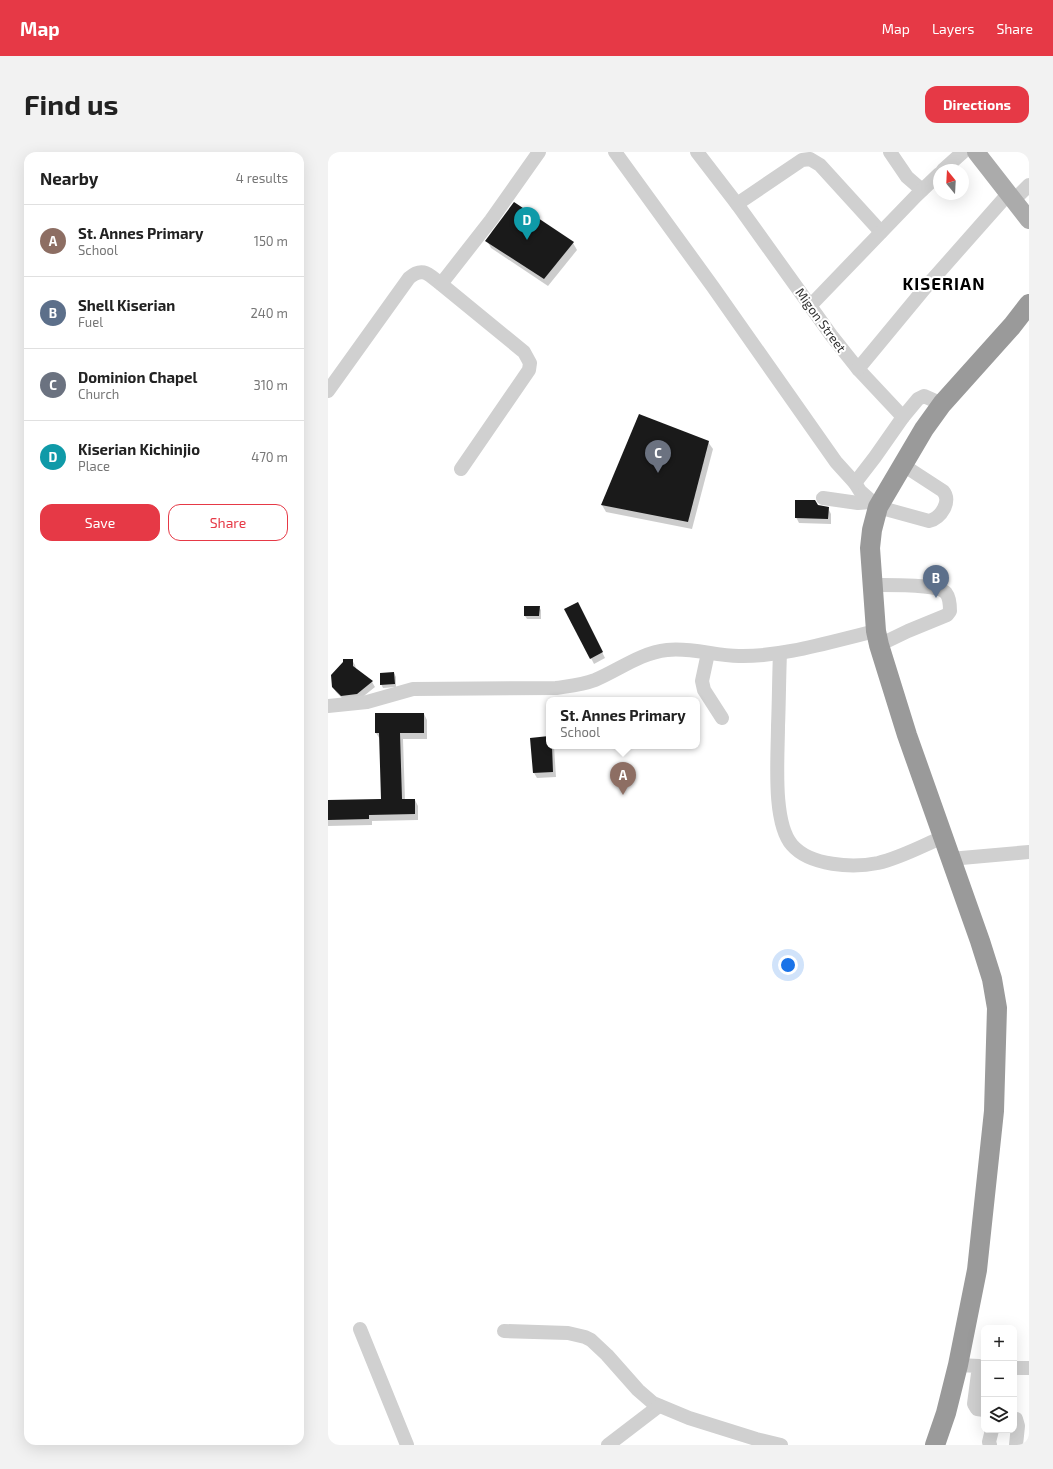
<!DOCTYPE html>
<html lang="en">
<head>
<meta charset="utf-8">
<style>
	:root { --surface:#fff; --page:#f2f2f2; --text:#222; --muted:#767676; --line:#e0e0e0; --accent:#e63946 }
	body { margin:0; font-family:"Exo 2",sans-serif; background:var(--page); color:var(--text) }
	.controls { position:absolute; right:12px; bottom:12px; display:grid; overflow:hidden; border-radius:8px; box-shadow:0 4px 16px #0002 }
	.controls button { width:36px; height:36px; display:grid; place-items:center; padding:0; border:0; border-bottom:1px solid var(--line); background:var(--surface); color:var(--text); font:20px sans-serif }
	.compass { position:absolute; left:605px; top:12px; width:36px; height:36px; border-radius:50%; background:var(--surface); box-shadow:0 4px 16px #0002; rotate:342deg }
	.you { position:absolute; left:460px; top:813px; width:14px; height:14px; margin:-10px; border:3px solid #fff; border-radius:50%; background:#1a73e8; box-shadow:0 0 0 6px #1a73e833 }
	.badge { display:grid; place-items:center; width:26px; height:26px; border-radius:50%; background:var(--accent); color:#fff; font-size:13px; font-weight:700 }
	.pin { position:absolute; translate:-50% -33px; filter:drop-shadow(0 1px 2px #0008) }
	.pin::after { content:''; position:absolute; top:21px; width:14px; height:12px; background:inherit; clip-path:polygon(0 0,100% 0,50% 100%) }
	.popup { position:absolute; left:218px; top:545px; width:154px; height:52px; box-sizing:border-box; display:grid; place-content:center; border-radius:8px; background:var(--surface); filter:drop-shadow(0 1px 3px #0005); font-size:13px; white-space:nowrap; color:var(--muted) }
	.popup b { font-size:15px; color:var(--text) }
	.popup::after { content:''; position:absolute; left:50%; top:100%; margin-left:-8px; border:8px solid transparent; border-top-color:var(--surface) }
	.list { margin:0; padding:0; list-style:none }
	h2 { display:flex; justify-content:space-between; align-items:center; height:52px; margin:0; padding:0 16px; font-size:17px }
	h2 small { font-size:13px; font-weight:400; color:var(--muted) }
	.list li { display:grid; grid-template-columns:26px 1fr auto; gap:12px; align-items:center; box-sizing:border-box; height:72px; padding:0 16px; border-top:1px solid var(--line) }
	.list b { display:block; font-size:15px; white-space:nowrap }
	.list p { margin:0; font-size:13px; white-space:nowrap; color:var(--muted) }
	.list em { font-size:13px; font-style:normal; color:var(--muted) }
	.actions { display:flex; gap:8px; padding:12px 16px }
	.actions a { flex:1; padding:9px 0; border:1px solid var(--accent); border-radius:12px; text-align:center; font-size:14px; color:var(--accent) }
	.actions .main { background:var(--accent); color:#fff }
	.icon { flex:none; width:22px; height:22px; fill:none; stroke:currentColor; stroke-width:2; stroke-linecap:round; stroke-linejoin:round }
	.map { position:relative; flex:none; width:701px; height:1293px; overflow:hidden; border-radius:12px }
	header { display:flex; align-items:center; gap:24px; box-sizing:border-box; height:56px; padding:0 20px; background:var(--accent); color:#fff }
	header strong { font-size:19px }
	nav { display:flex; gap:22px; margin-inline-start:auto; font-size:14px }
	.intro { display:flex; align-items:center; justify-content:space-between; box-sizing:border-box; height:96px; padding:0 24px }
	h1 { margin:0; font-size:28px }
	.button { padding:10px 18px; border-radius:12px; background:var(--accent); color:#fff; font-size:14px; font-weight:700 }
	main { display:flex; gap:24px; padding:0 24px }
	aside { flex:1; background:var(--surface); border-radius:12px; box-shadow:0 4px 16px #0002 }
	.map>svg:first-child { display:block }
	.shadow { fill:#0003 }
	.building { fill:#1a1a1a }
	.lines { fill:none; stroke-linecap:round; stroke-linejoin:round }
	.minor { stroke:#d0d0d0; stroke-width:14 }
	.major { stroke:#ababab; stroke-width:18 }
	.highway { stroke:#9a9a9a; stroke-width:20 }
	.labels { text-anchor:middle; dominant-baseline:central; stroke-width:4; stroke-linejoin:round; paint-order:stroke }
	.street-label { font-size:13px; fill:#333; stroke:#fff }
	.district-label { font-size:17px; font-weight:bold; letter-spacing:1px; fill:#000; stroke:#fff }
</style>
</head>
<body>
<header>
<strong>Map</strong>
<nav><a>Map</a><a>Layers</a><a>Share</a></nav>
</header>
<div class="intro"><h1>Find us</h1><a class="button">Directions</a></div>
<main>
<aside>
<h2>Nearby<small>4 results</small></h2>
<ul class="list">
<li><span class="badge" style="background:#8d6e63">A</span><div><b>St. Annes Primary</b><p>School</p></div><em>150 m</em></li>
<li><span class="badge" style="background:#5c6f8a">B</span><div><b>Shell Kiserian</b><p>Fuel</p></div><em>240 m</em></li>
<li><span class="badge" style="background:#6b7280">C</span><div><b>Dominion Chapel</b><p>Church</p></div><em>310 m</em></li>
<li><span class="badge" style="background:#0f9aa8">D</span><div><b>Kiserian Kichinjio</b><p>Place</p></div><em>470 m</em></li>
</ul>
<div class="actions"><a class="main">Save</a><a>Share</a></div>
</aside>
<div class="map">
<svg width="701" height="1293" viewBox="0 0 701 1293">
	<rect width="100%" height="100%" fill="#fff"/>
	<!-- shadow -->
	<g class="shadow">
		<path d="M187,51L245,91L249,98L220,134L163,96L159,89Z"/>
		<path d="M380,290L385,297L364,377L278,360L274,353Z"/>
		<path d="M489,354L500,356L503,362V372L471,371L468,365Z"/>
		<path d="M211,455L213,458V467H199L197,464Z"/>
		<path d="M252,456L277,506L266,512L238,457Z"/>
		<path d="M24,508L27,513L28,517L44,530L47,535L32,547L17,549L8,540L5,535Z"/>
		<path d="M66,521L68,525V535L55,536L53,532Z"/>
		<path d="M96,562L99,568V587H75L77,648H87L90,654V668L44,669V673L0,674V649L54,648L52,587L48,581Z"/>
		<path d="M221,585V594H226L228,625L209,626L206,621Z"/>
	</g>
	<!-- building -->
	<g class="building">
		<path d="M186,50L246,90L216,127L157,89Z"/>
		<path d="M311,262L381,289L360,370L273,353Z"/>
		<path d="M467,348H487L490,353L501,355L500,367L467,366Z"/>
		<path d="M250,450L275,500L262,507L236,457Z"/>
		<path d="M196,454H212L211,464H196Z"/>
		<path d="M15,507H25V514L45,529L29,542L13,544L4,535L3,523L15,510Z"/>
		<path d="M66,520L67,532L52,533V521Z"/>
		<path d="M47,561H96V581H72L74,647H87V662L41,663V667L0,668V648L53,647L51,581H47Z"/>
		<path d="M221,584V594H224L225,620L205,621L202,586Z"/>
	</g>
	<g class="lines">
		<!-- minor -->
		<g class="minor">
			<path d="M287,0L385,135L508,310L527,331L532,339L550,355L601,369C613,366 624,349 615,339L575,313"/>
			<path d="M369,0L409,52L503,183L530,217L575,265L547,305L527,331"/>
			<path d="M562,0L579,25L594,38"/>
			<path d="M615,18L635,0"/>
			<path d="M686,48L701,33"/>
			<path d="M409,52L474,8L482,7L492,13L553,80"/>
			<path d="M482,154L588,44L611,22"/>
			<path d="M530,217L597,136L681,41"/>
			<path d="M0,239L81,126C95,114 101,123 113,132"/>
			<path d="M575,265L590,247L596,244L614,252"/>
			<path d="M133,317L201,218L202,211L196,200L113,132L163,68L211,0"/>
			<path d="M495,346L530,351L543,350"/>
			<path d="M544,433C558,433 610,432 618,441C622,446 622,454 622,459L619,463L580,479L551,493"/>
			<path d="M380,501L374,529L376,538L394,566"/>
			<path d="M452,501C451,525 451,550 450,574C450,604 444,670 464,693C482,714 525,716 550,711C572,706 594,694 615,685"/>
			<path d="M0,554L39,550L85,537L228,536C241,534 254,533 267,528C291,518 312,501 339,498C363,495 387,504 411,504C455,505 505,489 548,479"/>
			<path d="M622,707L701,700"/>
			<path d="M32,1177L79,1293"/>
			<path d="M176,1179L240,1181L257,1185L263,1188L279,1203L310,1238L325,1251L361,1266L428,1287L453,1293"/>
			<path d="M630,1213L651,1214L646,1252L649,1257L656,1258"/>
			<path d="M686,1216H701"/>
			<path d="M686,1267H688L690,1274L688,1293"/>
			<path d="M280,1293L331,1254"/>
			<path d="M662,1293L661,1290L664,1278"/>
		</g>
		<!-- major -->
		<path class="major" d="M648,0L701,68"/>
		<!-- highway -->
		<path class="highway" d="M607,1293L618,1261L630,1213L649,1118L666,959L669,856L664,827L652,789L579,583L551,493L548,479L542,396L544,378L550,355L596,277L614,252L684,174L701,152"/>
	</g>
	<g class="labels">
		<!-- street labels -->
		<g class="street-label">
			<text transform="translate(493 168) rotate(54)">Migon Street</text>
		</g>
		<!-- district labels -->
		<g class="district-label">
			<text x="616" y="131">KISERIAN</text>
		</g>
	</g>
</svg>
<div class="controls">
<button>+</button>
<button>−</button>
<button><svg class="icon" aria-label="layers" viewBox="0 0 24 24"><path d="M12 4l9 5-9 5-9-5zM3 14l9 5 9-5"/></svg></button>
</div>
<svg class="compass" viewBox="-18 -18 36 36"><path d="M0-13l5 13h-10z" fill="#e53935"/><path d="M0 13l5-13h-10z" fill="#767676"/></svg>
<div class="you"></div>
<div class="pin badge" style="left:295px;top:643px;background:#8d6e63">A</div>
<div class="popup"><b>St. Annes Primary</b>School</div>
<div class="pin badge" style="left:608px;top:446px;background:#5c6f8a">B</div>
<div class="pin badge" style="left:330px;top:321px;background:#6b7280">C</div>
<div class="pin badge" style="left:199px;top:88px;background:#0f9aa8">D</div>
</div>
</main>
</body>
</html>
